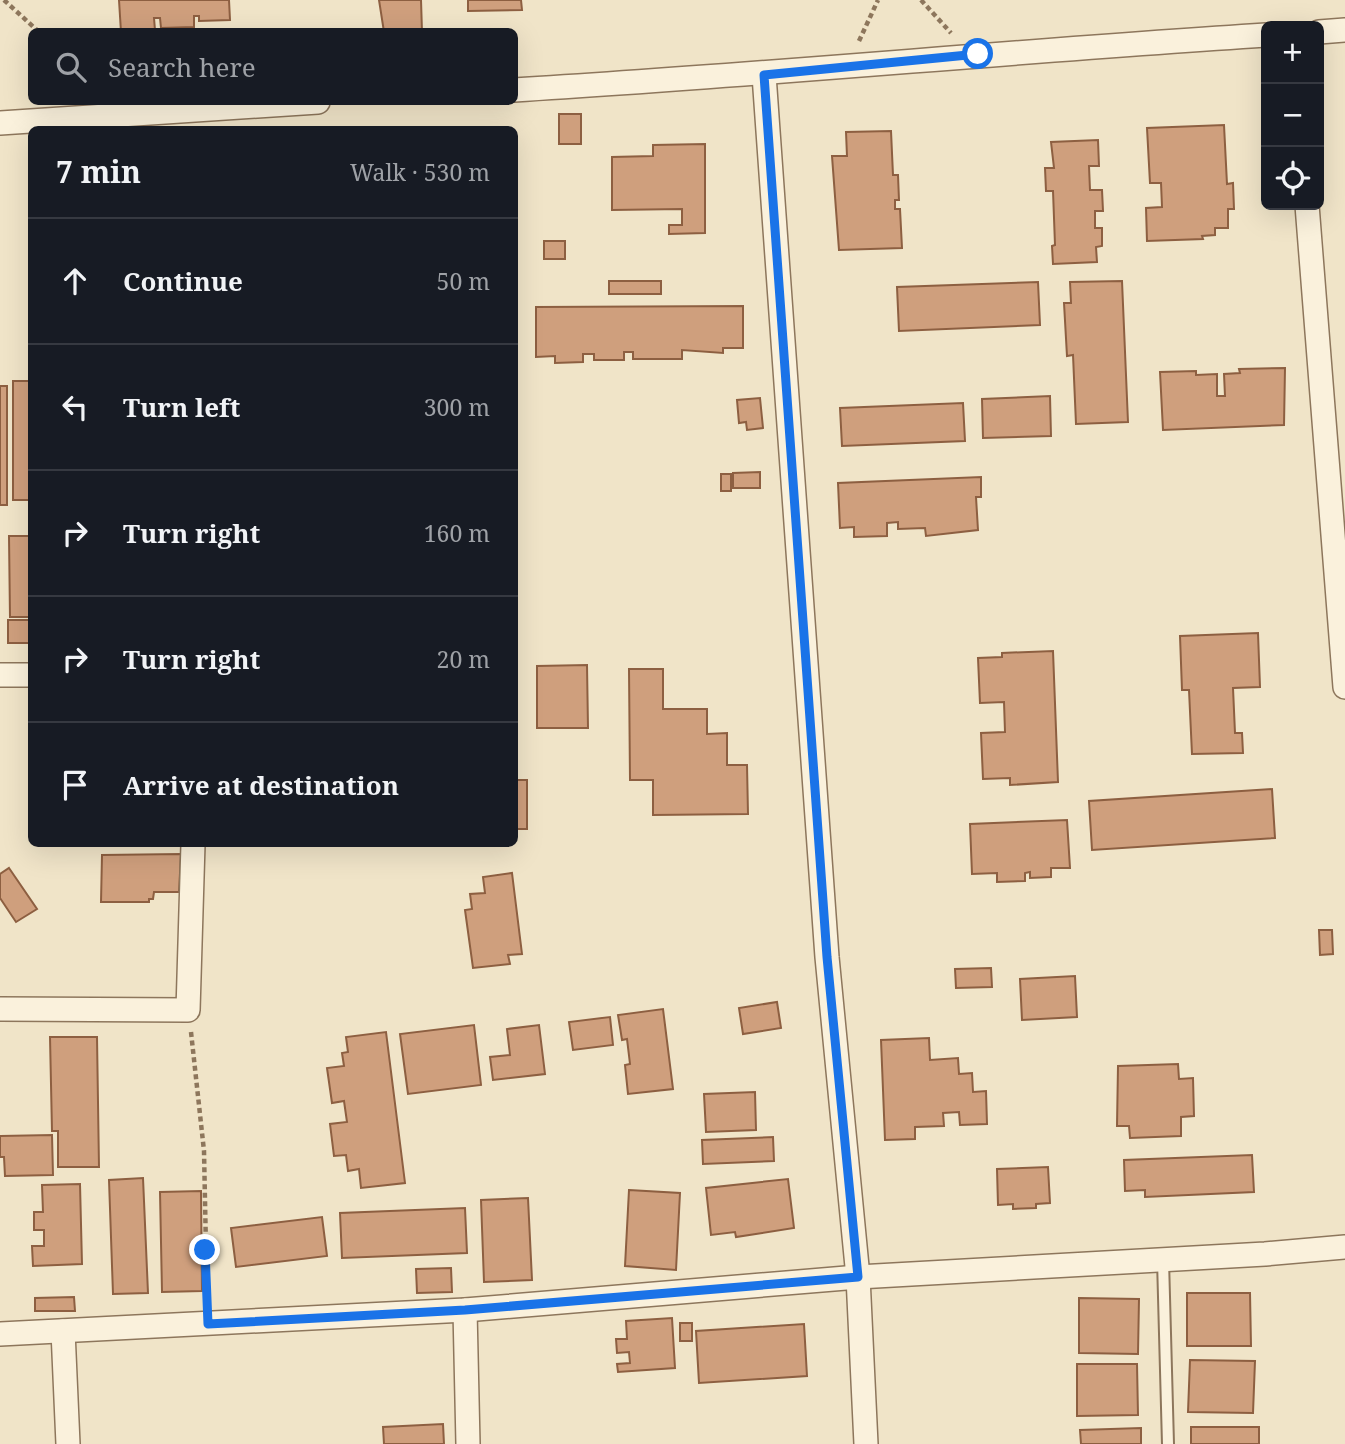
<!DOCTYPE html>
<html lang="en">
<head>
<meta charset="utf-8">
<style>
	:root { --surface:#171b24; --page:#242831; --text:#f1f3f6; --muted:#9ea1a6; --line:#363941 }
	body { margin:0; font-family:"Noto Serif",serif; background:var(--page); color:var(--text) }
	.controls { position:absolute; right:21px; top:21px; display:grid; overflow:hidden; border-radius:10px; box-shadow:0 7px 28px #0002 }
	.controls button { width:63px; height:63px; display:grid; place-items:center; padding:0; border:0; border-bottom:2px solid var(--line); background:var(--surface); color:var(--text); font:35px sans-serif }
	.stop { position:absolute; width:21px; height:21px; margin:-16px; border:5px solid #1a73e8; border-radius:50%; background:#fff }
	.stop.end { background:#1a73e8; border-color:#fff; box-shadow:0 2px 7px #0008 }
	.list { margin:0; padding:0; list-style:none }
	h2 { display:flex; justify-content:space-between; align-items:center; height:91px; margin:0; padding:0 28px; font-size:30px }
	h2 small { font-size:23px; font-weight:400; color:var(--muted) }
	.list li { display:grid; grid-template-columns:46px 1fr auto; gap:21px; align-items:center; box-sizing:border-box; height:126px; padding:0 28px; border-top:2px solid var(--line) }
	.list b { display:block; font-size:26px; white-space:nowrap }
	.list em { font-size:23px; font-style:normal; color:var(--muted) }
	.icon { flex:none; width:38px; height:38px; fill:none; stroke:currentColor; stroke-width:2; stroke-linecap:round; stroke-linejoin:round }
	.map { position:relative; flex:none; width:1345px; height:1444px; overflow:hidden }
	.search { position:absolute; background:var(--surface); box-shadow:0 7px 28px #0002; left:28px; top:28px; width:490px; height:77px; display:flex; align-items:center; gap:18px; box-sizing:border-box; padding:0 24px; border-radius:10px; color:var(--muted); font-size:26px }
	.panel { position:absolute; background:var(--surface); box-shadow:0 7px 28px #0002; left:28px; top:126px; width:490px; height:721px; border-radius:10px }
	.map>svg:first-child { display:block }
	.building { fill:#cf9f7d; stroke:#8d5f41; stroke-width:2 }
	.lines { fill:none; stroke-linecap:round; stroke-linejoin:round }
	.lane-casing { stroke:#8d765c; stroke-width:14 }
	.street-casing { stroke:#8d765c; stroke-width:26 }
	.path { stroke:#8d765c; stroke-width:4.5; stroke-dasharray:5 3.5; stroke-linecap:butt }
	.lane { stroke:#faf1dc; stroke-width:10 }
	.street { stroke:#faf1dc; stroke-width:23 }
	.route { stroke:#1a73e8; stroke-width:9 }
</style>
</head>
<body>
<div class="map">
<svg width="1345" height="1444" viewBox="0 0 1345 1444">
	<rect width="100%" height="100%" fill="#f0e4c8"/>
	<!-- building -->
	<g class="building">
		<path d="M119,0H229L230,20L199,21V16H194V27L161,28L160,18H154L155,30L121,32Z"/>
		<path d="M379,0H421L422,32H384Z"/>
		<path d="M468,0H521L522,10L468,11Z"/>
		<rect x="559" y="114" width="22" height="30"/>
		<path d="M1224,125L1227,184L1233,183L1234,209H1228V228H1215V235L1202,236L1203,239L1147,241L1146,208L1162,207L1161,183H1150L1147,128Z"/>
		<path d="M891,131L893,175H898L899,200H895V209H900L902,248L839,250L832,156H847L846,132Z"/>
		<path d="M1098,140L1099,166H1089L1090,190H1102L1103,211H1095V228H1102V246L1096,247L1097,262L1053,264L1052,246L1055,245L1053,191H1046L1045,168H1054L1051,142Z"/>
		<path d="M705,144V233L669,234V225H682V209L612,210V157L653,156V145Z"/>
		<rect x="544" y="241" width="21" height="18"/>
		<rect x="609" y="281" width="52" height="13"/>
		<path d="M1122,281L1128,422L1076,424L1073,355L1067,356L1064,303H1071L1070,282Z"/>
		<path d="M1038,282L1040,325L899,331L897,287Z"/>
		<path d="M743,306V348H723V353L682,350V359H633V352H624V360H594V354H583V362L555,363V356L536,357V307Z"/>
		<path d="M1285,368L1284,425L1163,430L1160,372L1196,371V375L1217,374V396H1225L1224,374L1240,373L1239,369Z"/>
		<rect x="13" y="381" width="19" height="119"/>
		<rect x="0" y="386" width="7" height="119"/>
		<path d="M1050,396L1051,436L983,438L982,399Z"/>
		<path d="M760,398L763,428L747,430L746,422L739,423L737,400Z"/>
		<path d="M963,403L965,441L842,446L840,408Z"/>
		<path d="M760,472V488H733V473Z"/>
		<rect x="721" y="474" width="10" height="17"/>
		<path d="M981,477V497H976L978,530L926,536L925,528L898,529V522L887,523V536L854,537V527L840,528L838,483Z"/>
		<path d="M9,536H32V617H10Z"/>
		<rect x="8" y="620" width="24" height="23"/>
		<path d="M1258,633L1260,687L1233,688L1235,733H1242L1243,753L1192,754L1189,690H1182L1180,636Z"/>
		<path d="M1053,651L1058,782L1010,785V778L983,779L981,733L1005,732L1004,702L980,703L978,658L1002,657V653Z"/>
		<path d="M587,665L588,728H537V666Z"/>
		<path d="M629,669H663V709H707V734L727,733V765H747L748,814L653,815V780H630Z"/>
		<rect x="514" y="780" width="13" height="49"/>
		<path d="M1272,789L1275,838L1092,850L1089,801Z"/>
		<path d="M1067,820L1070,868H1051V877L1030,878V872L1025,873V881L997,882V873L972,874L970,824Z"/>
		<path d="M181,854L179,892H154L153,899H149V902H101L102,855Z"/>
		<path d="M9,868L37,909L16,922L0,898V874Z"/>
		<path d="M512,873L522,954L508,955L510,964L473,968L465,910L472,909L470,894L485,893L483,877Z"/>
		<path d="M1319,930H1332L1333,954L1320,955Z"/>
		<path d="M991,968L992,987L956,988L955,969Z"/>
		<path d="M1075,976L1077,1017L1022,1020L1020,979Z"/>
		<path d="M777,1002L781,1028L743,1034L739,1008Z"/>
		<path d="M663,1009L673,1089L628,1094L625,1065L630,1064L627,1039L622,1040L618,1015Z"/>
		<path d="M610,1017L613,1045L573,1050L569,1022Z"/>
		<path d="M474,1025L481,1085L408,1094L400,1034Z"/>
		<path d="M539,1025L545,1074L493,1080L490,1057L510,1055L507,1029Z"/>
		<path d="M386,1032L405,1183L361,1188L359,1169L348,1171L346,1155L334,1156L330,1124L347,1122L344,1101L332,1103L327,1068L344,1066L342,1053L348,1052L346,1037Z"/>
		<path d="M50,1037H97L99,1167H58V1131H52Z"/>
		<path d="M929,1038L930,1060L958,1058L959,1074L972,1073L973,1092L986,1091L987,1124L960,1125L959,1112L943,1113L944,1126L915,1127V1139L885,1140L881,1040Z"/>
		<path d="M1178,1064L1179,1079L1193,1078L1194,1116L1181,1117V1136L1130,1138L1129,1126H1117L1118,1066Z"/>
		<path d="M755,1092L756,1130L706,1132L704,1094Z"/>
		<path d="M52,1135L53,1175L5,1176L4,1157H0V1136Z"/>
		<path d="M773,1137L774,1161L703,1164L702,1140Z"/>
		<path d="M1252,1155L1254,1192L1145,1197V1190L1125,1191L1124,1160Z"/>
		<path d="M1048,1167L1050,1203L1036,1204V1208L1013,1209V1204L998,1205L997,1169Z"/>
		<path d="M143,1178L148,1293L113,1294L109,1180Z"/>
		<path d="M788,1179L794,1228L736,1237L735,1232L711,1235L706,1188Z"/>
		<path d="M80,1184L82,1264L33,1266L32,1246H44V1230H34V1212H43L42,1185Z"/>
		<path d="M629,1190L680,1193L676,1270L625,1266Z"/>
		<path d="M201,1191L202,1291L162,1292L160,1192Z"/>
		<path d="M528,1198L532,1280L484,1282L481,1200Z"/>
		<path d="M465,1208L467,1253L342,1258L340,1213Z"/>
		<path d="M322,1217L327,1256L236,1267L231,1228Z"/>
		<path d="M451,1268L452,1292L417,1293L416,1269Z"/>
		<path d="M1187,1293H1250L1251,1346H1187Z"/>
		<path d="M74,1297L75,1311H35V1298Z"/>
		<path d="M1079,1298L1139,1299L1138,1354L1079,1353Z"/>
		<path d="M672,1318L675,1368L618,1372L617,1364L630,1363L629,1352L617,1353L616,1339H627L626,1321Z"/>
		<rect x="680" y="1323" width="12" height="18"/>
		<path d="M804,1324L807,1376L699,1383L696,1331Z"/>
		<path d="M1190,1360L1255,1361L1253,1413L1188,1412Z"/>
		<path d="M1077,1364H1137L1138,1415L1077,1416Z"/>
		<path d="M443,1424L444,1444H384L383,1427Z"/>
		<rect x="1191" y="1427" width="68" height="17"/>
		<path d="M1141,1428V1444H1081L1080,1430Z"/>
	</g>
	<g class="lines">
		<!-- lane casing -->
		<g class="lane-casing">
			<path id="lane" d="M1163,1260L1168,1444"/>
		</g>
		<!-- street casing -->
		<g class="street-casing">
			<g id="street">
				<path d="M1319,32L1345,30"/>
				<path d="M764,75L827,957L858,1277L866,1444"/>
				<path d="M514,90C765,75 1015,51 1266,35"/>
				<path d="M0,123L318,102"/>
				<path d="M1307,205L1345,687"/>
				<path d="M0,675H32"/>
				<path d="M0,1009L188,1010L193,844"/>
				<path d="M465,1310L468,1444"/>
				<path d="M63,1331L68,1444"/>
				<path d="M0,1334L465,1310L858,1277L1265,1254L1345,1247"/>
			</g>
		</g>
		<!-- path -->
		<g class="path">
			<path d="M4,0L39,32"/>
			<path d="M921,0L951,33"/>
			<path d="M859,41L878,0"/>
			<path d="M191,1032L204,1151L207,1299"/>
		</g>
		<!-- lane -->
		<use href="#lane" class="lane"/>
		<!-- street -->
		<use href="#street" class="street"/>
	</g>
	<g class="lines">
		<!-- route -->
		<path class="route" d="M205,1250L208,1324L465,1310L858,1277L827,957L764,75L978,54"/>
	</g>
</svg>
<div class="controls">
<button>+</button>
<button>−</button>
<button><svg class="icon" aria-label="locate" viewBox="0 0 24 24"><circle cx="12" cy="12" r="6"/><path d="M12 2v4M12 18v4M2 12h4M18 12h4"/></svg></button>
</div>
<div class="stop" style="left:978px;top:54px"></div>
<div class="stop end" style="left:205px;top:1250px"></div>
<div class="search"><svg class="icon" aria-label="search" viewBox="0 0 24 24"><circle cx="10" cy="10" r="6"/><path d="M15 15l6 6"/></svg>Search here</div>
<section class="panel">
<h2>7 min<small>Walk · 530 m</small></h2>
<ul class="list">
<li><svg class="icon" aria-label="ahead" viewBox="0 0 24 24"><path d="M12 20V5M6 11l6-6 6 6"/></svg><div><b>Continue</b></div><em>50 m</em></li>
<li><svg class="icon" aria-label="left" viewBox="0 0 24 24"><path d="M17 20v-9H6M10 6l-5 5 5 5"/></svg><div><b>Turn left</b></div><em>300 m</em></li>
<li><svg class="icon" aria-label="right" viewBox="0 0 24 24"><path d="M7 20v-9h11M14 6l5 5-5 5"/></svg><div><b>Turn right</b></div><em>160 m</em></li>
<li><svg class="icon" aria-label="right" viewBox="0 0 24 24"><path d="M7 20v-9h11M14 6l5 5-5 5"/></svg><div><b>Turn right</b></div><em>20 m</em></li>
<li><svg class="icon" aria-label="arrive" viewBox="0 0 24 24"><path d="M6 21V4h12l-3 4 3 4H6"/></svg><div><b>Arrive at destination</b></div></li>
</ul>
</section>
</div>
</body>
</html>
